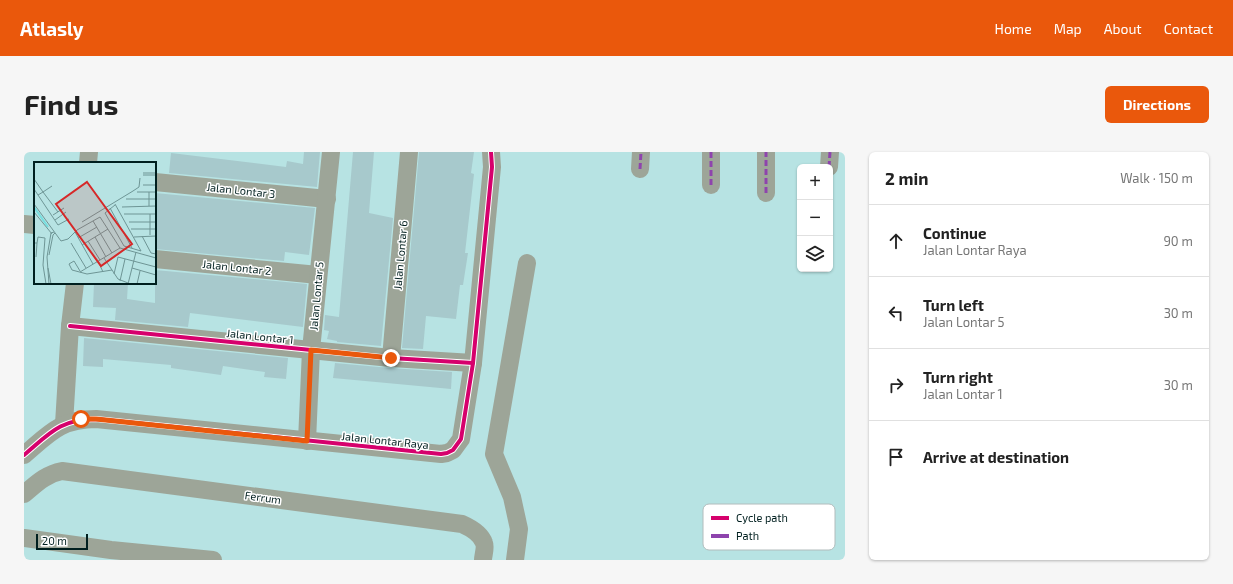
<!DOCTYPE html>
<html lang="en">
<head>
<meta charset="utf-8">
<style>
	:root { --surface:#fff; --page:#f6f6f6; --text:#222; --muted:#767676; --line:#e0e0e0; --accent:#ea580c }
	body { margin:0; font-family:"Exo 2",sans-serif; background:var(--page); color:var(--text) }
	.controls { position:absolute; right:12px; top:12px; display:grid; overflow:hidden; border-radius:6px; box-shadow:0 1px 3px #0004 }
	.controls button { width:36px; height:36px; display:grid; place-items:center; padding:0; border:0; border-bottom:1px solid var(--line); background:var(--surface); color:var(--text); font:20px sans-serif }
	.scale { position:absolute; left:12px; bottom:10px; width:52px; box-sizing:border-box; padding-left:4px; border:2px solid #001f1f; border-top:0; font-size:11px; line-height:14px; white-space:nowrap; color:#001f1f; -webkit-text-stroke:3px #fff; paint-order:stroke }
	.stop { position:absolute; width:12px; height:12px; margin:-9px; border:3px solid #ea580c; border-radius:50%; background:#fff }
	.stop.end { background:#ea580c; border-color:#fff; box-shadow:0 1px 4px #0008 }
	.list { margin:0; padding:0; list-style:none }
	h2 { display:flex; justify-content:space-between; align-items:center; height:52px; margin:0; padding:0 16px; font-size:17px }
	h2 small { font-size:13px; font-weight:400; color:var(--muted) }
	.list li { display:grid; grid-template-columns:26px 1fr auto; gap:12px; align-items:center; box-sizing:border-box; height:72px; padding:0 16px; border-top:1px solid var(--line) }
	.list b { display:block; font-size:15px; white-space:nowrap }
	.list p { margin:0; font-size:13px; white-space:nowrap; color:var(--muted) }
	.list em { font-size:13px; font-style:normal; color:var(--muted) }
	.icon { flex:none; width:22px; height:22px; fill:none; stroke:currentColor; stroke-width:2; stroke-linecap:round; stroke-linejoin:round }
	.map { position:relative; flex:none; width:821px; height:408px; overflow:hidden; border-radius:6px }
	header { display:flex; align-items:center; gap:24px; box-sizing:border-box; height:56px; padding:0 20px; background:var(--accent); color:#fff }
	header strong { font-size:19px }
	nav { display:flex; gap:22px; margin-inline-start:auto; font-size:14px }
	.intro { display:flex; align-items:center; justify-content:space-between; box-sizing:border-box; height:96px; padding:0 24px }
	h1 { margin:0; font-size:28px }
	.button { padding:10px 18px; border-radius:6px; background:var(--accent); color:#fff; font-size:14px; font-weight:700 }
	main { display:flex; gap:24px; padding:0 24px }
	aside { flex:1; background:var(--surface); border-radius:6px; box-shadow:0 1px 3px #0004 }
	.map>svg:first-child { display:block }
	.building { fill:#a7c9cc }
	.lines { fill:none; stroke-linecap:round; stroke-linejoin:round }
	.minor { stroke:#9da598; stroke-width:18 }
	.quiet { stroke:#8e44ad; stroke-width:3; stroke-dasharray:6 3; stroke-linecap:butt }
	.cycleway-casing { stroke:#fff; stroke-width:6 }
	.cycleway { stroke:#d6006c; stroke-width:4 }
	.route { stroke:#ea580c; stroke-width:5 }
	.labels { text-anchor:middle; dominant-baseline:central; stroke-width:3; stroke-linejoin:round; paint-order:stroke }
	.street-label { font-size:11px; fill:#001f1f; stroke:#fff }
	.inset-river { fill:none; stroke:#76dedf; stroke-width:2 }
	.inset-road { fill:none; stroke:#6e9595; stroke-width:1 }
	.view { fill:#d62828; fill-opacity:0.15; stroke:#d62828; stroke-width:2 }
	.inset-edge { fill:none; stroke:#001f1f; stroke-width:2 }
	.key { fill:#fff; stroke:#b2bcbc; stroke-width:1 }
	.key-label { font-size:11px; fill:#001f1f }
</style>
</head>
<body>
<header>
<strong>Atlasly</strong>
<nav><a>Home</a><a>Map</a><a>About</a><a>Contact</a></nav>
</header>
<div class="intro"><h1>Find us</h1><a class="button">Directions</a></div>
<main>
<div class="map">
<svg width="821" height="408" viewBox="0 0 821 408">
	<rect width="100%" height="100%" fill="#b7e3e3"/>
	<!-- building -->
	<g class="building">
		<path d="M280,0H296L293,35L145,21L147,1L262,15L263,9L279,12Z"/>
		<path d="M329,0H350L345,61L369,66L357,194L313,190V189L303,187L305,179L300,178L301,163L315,165Z"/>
		<path d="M395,0H450L447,21L450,22L441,101H444L439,133H436L432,167L402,164L399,197L378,196Z"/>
		<path d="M131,41L291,56L285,103L261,100L260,109L131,97Z"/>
		<path d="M131,118L283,132L279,175L166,161L164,175L91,168L92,156L69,155L70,131H104L103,147L131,151Z"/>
		<path d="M60,186L264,206L262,227L240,225L241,220L199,214L197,223L147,216V213L79,207V215L59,214Z"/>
		<path d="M311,211L366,216L428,220L427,237L309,226Z"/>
	</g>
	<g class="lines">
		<!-- minor -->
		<g class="minor">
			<path d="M687,0V33"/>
			<path d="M64,11L65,0"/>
			<path d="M805,15L806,0"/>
			<path d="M616,17L617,0"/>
			<path d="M131,30L303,47"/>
			<path d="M742,41V0"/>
			<path d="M0,72L11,73"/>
			<path d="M131,107L294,123"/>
			<path d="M46,174L367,206L449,211"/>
			<path d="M367,206L385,0"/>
			<path d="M40,272L46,174L51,131"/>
			<path d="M283,289L287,198L307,0"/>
			<path d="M0,303C25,282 36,267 72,267L417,302L423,301L429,298L437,287L449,211L468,15L467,0"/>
			<path d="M0,342C12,332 22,322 38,319L438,372C447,376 457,382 460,391C462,396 459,403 459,408"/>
			<path d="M0,386L87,398L189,408"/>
			<path d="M491,408L495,377L488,345L470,302L503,111"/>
		</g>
		<!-- quiet -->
		<g class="quiet">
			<path d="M687,0V33"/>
			<path d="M805,15L806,0"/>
			<path d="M616,17L617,0"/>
			<path d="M742,41V0"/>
		</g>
		<!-- cycleway casing -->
		<g class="cycleway-casing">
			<g id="cycleway">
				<path d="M46,174L367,206L449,211"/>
				<path d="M0,303C25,282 36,267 72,267L417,302L423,301L429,298L437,287L449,211L468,15L467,0"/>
			</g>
		</g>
		<!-- cycleway -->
		<use href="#cycleway" class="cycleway"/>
	</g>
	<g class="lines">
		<!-- route -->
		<path class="route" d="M57,267H72L283,289L287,198L367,206"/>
	</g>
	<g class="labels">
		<!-- street labels -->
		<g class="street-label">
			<text transform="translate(217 38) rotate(6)">Jalan Lontar 3</text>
			<text transform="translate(376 103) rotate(-85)">Jalan Lontar 6</text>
			<text transform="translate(213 115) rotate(6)">Jalan Lontar 2</text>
			<text transform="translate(292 144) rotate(-85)">Jalan Lontar 5</text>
			<text transform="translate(236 184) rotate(6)">Jalan Lontar 1</text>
			<text transform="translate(361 288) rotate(6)">Jalan Lontar Raya</text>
			<text transform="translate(239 345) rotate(8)">Ferrum</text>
		</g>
	</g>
	<!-- overview -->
	<g transform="translate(10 10)">
		<rect width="122" height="122" fill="#b7e3e3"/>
		<path class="inset-river" d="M0,45L14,65"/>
		<path class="inset-road" d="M109,11H122M109,13H122M0,17L9,30L4,33M109,23H122M18,24L9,30L24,50M0,27L24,63L35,57M103,30H122M92,37H122M0,42L27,79L34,77L43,68L66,55L86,86L122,96M81,42L107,89M81,43L71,51L90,84L107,89M115,44V30M88,45L122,44M76,46L98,86M0,50L18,72M90,52H122M19,53L30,46M21,58L32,50M59,59L78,91M48,60L99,29L105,25L106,16M95,60H122M97,67H122M41,70L59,102M116,73V52M108,74L117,91L122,92M61,75L72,95M100,75L122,74M44,76L63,65M54,79L66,98M0,81H3L4,75L11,76L9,103L12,122M37,81L52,106M48,83L74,67M15,93L19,73L21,71M2,95L3,81M70,96L84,117L94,121M64,99L69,110M14,106L17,122M98,106L122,113M46,109L40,99L35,102L38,108L53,112L78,108M46,110L86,86M80,112L84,95L122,105M86,119L91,97M15,122L13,95L17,71L20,70M94,122L102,90M103,122L106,109"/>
		<path class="view" d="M53,20L98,82L67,104L22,42Z"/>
		<rect width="122" height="122" class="inset-edge"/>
	</g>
	<!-- legend -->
	<rect x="679" y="352" width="132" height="46" rx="6" class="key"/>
	<rect x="687" y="364" width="18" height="4" fill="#d6006c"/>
	<rect x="687" y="382" width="18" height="4" fill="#8e44ad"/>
	<g class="key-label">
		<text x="712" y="370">Cycle path</text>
		<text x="712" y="388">Path</text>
	</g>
</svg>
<div class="controls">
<button>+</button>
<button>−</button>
<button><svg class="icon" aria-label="layers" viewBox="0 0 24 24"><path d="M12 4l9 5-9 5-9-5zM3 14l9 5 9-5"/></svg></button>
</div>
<div class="scale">20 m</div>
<div class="stop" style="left:57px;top:267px"></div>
<div class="stop end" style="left:367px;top:206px"></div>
</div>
<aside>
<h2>2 min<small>Walk · 150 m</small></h2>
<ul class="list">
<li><svg class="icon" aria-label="ahead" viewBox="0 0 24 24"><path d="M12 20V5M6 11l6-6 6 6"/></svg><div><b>Continue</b><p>Jalan Lontar Raya</p></div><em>90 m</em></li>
<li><svg class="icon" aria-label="left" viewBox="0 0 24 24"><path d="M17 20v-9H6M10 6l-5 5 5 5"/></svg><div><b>Turn left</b><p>Jalan Lontar 5</p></div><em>30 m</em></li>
<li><svg class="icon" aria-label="right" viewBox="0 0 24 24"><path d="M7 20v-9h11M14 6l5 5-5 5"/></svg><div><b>Turn right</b><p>Jalan Lontar 1</p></div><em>30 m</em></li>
<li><svg class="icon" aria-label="arrive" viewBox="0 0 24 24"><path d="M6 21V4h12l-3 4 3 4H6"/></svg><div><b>Arrive at destination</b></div></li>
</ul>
</aside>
</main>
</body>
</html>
